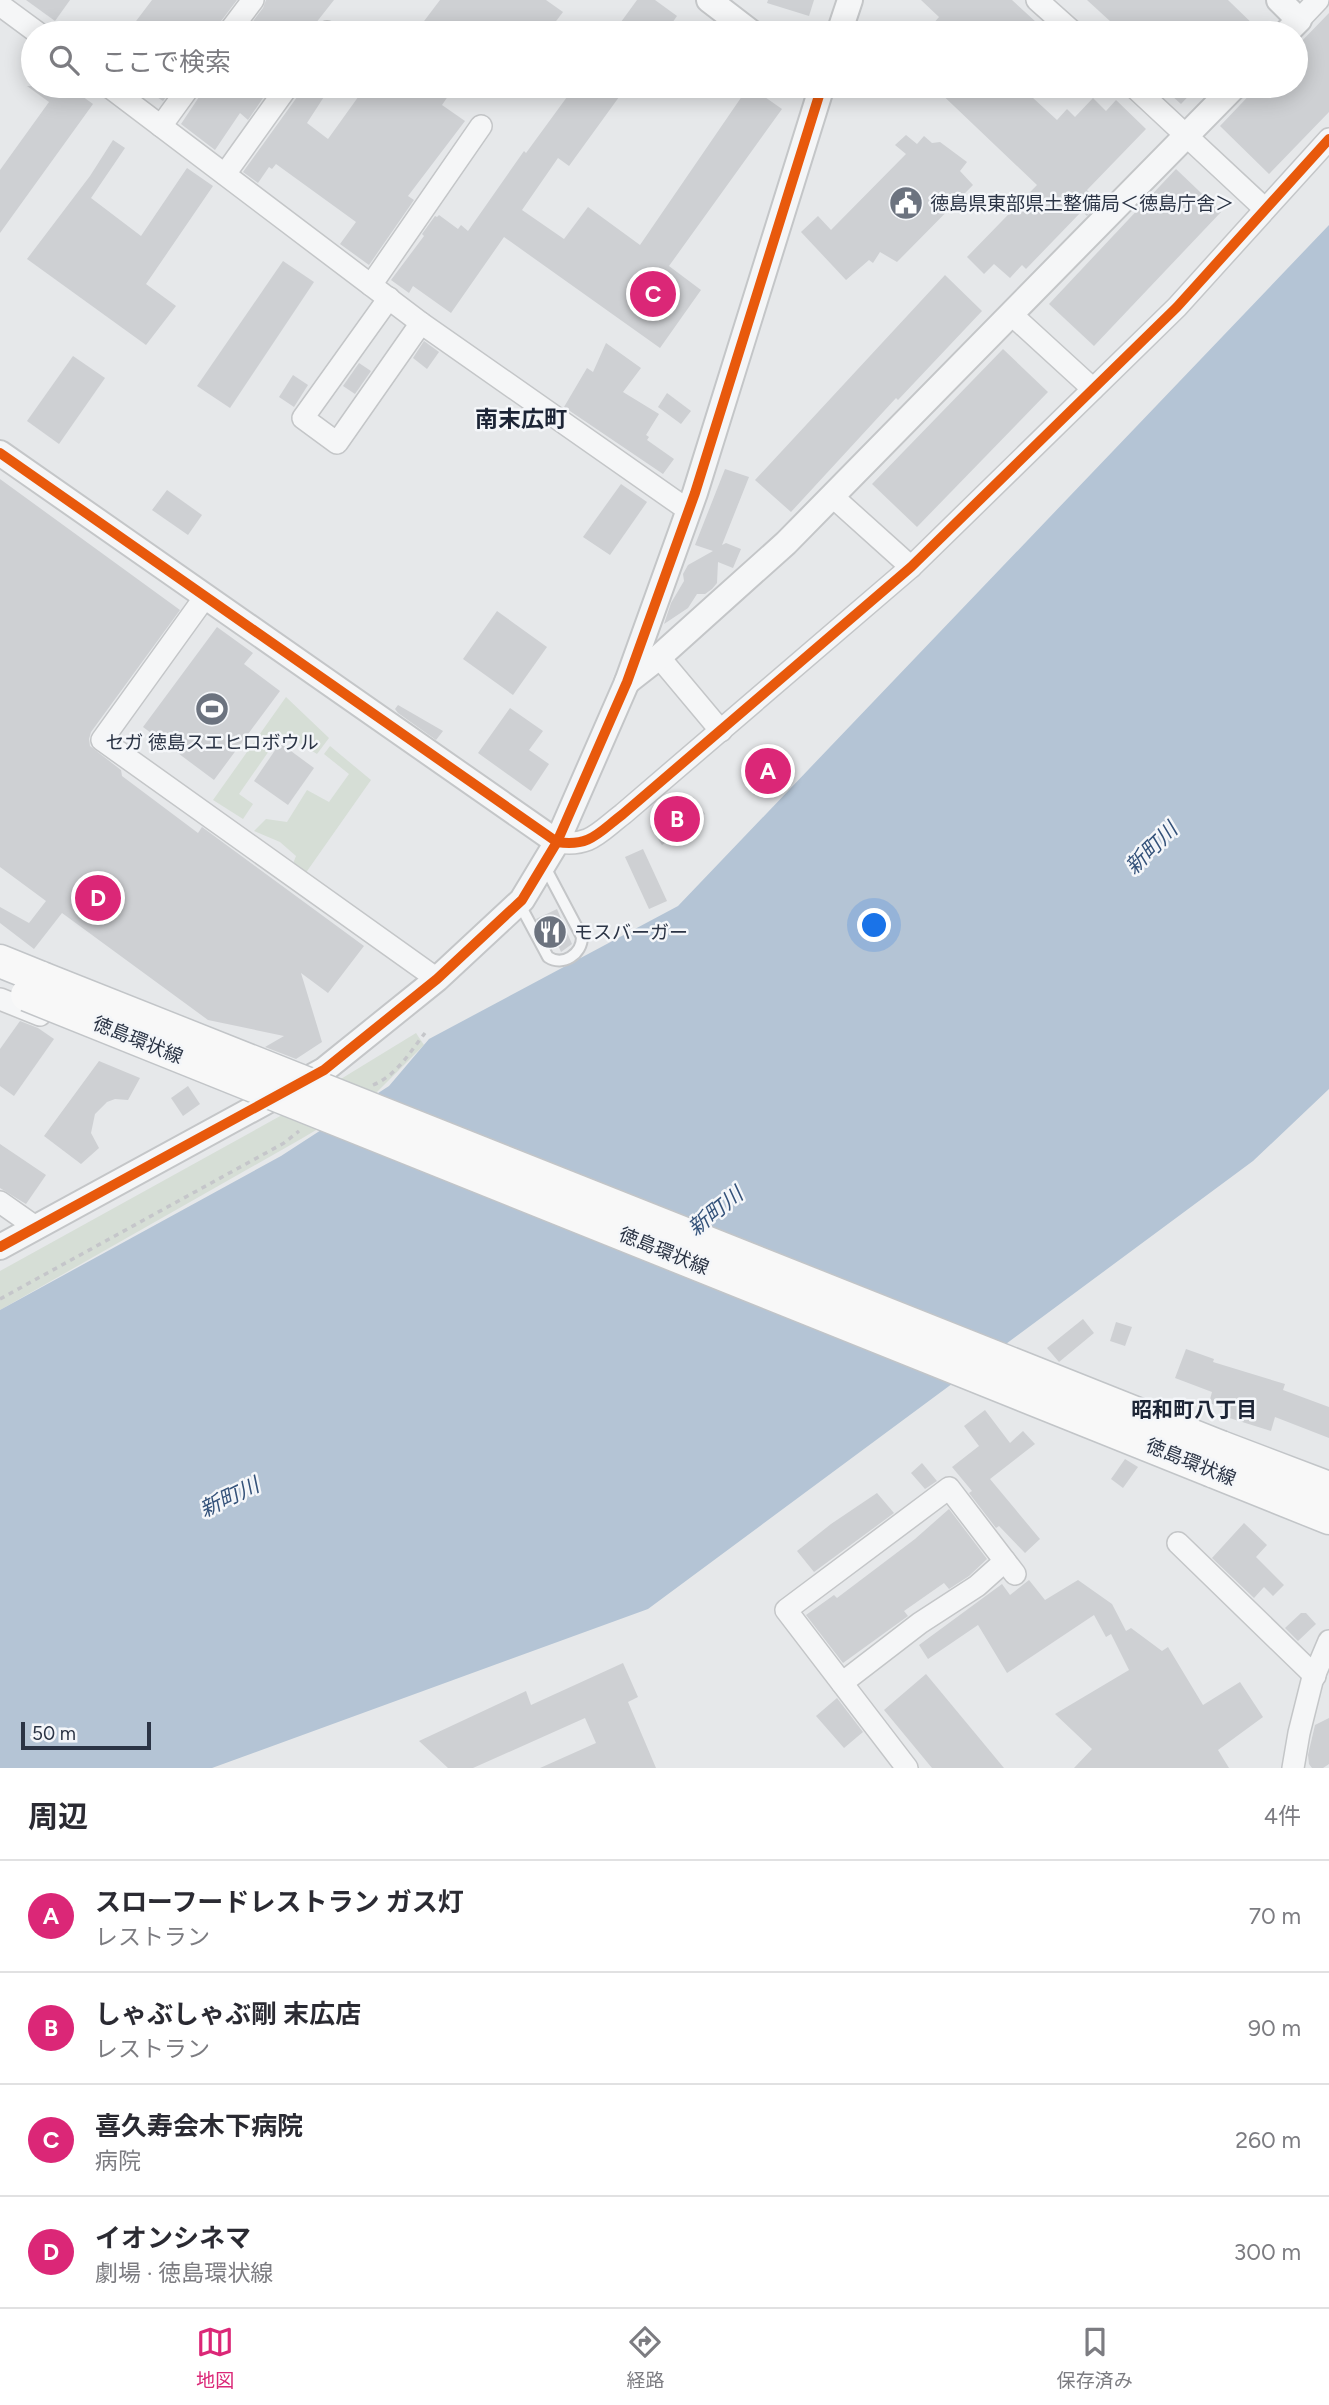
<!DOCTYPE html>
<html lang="ja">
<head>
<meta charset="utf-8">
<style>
	:root { --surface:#fff; --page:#f2f2f3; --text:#2b2b33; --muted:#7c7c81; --line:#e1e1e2; --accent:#db2777 }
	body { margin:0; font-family:Figtree,"Noto Sans JP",sans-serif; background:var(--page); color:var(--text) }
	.scale { position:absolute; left:21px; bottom:18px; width:130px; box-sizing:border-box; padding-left:7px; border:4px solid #2b3445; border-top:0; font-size:19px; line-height:24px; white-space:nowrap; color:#2b3445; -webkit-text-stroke:5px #f4f6f9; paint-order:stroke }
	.you { position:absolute; left:875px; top:926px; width:24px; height:24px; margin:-18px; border:5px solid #fff; border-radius:50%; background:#1a73e8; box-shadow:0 0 0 10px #1a73e833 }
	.badge { display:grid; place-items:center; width:46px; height:46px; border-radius:50%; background:var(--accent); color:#fff; font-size:23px; font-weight:700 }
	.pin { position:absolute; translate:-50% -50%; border:4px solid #fff; box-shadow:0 2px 7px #0006 }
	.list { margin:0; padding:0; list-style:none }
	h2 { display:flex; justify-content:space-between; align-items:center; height:91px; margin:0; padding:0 28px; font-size:30px }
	h2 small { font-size:23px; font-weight:400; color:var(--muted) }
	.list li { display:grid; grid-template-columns:46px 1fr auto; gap:21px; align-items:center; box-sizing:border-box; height:112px; padding:0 28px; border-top:2px solid var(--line) }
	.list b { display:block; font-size:26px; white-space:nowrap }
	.list p { margin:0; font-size:23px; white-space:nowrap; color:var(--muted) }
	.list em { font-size:23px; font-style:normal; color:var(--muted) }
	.icon { flex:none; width:38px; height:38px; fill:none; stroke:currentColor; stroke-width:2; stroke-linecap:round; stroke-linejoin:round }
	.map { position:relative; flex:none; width:1329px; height:1768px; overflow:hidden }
	.search { position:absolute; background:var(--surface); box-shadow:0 4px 18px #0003; left:21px; right:21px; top:21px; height:77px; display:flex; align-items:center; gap:18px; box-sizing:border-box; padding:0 24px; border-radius:38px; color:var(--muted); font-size:26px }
	.sheet { height:539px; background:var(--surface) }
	nav { display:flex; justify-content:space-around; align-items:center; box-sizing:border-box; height:98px; border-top:2px solid var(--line); background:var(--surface); font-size:19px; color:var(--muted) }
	nav a { display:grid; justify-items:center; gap:4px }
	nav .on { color:var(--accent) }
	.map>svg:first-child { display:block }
	.green { fill:#d6ded6 }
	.water { fill:#b4c4d5 }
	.building { fill:#ced0d3 }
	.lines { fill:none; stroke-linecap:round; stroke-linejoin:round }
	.service-casing { stroke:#c4c6c8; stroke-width:14 }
	.minor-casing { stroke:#c4c6c8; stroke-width:24 }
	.tertiary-casing { stroke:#c4c6c8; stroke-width:28 }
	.primary-casing { stroke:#c2c5c8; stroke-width:35 }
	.path { stroke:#c5c6ca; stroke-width:3.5; stroke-dasharray:5 5; stroke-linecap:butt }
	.service { stroke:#f5f6f7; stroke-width:10 }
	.minor { stroke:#f5f6f7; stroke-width:21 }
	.tertiary { stroke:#f5f6f7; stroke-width:24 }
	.primary { stroke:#f8f8f8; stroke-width:32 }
	.primary-bridge-casing { stroke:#c2c5c8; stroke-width:35; stroke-linecap:butt }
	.primary-bridge { stroke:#f8f8f8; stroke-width:32 }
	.cycleway-casing { stroke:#f4f6f9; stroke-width:15 }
	.cycleway { stroke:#e8590c; stroke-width:10 }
	.labels { text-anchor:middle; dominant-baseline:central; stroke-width:5; stroke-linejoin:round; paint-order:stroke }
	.poi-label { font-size:19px; fill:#2b3445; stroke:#f4f6f9; text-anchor:start }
	.street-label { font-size:19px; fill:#2b3445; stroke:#f4f6f9 }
	.water-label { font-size:21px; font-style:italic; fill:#34527a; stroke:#f4f6f9 }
	.neighbourhood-label { font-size:21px; font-weight:bold; fill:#1d2536; stroke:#f4f6f9 }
	.quarter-label { font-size:23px; font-weight:bold; fill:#1d2536; stroke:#f4f6f9 }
</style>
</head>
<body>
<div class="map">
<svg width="1329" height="1768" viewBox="0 0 1329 1768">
	<rect width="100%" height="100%" fill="#e6e8ea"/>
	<!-- green -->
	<g class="green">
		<path d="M286,697L329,738L317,754L285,734L278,738L239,794L253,804L243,819L213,800Z"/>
		<path d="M330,746L371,780L305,874L292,866L296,856L280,842L254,831L266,819L287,822L307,790L329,802L349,774L324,754Z"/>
		<path d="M416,1033L424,1045L373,1096L301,1139L0,1310V1271L282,1115Z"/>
	</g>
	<!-- water -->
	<path class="water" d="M1329,225V1089L1253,1161L648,1609L212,1768H0V1310L281,1156L389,1086L429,1039L678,906Z"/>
	<!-- building -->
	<g class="building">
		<path d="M26,0H70L55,21Z"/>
		<path d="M152,0H237L218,25L215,33H127Z"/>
		<path d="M266,0H334L308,33H244L263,8Z"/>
		<path d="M440,0H546L563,12L547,33H415Z"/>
		<path d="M637,0H655L677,16L665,33H613Z"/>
		<path d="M768,0H814L809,16L767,3Z"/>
		<path d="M921,0H1012L1048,33H925L939,17Z"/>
		<path d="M1087,0H1228L1262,33H1123Z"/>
		<path d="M1329,13V112L1269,174L1220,126L1258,86H1296V47Z"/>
		<path d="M27,86H68L93,104L0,233V170L49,102Z"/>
		<path d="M140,86H174L163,101Z"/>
		<path d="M203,86H271L248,120L240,113L215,150L181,124L201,94Z"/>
		<path d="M305,86H331L307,123L328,139L366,86H455L442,105L465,121L408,196L414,200L369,265L340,244L356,222L276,164L272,169L269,167L258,183L243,172Z"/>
		<path d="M575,86H627L569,166L558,158L522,210L564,239L588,207L640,245L749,86L782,109L669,266L701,290L660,348L504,237L451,313L413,286L409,293L391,280L424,236L422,234L435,216L437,217L439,215L458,229L461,225L468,231L524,151L526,153Z"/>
		<path d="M933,86H1020L1057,120L1067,109L1075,117L1093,98L1106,111L1116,100L1146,129L1087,190L1099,203L1087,216L1082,211L1026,269L1022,265L1010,278L994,264L984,274L967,257L1037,185Z"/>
		<path d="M1161,86H1198L1181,104Z"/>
		<path d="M906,135L917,144L924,136L932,143L940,142L967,162L960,171L973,185L897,262L880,252L873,263L869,260L846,280L801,232L818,216L831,230L906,154L895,145Z"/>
		<path d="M113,140L125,148L91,198L141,236L187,168L213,186L146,284L176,306L146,345L27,259L90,176Z"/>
		<path d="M1176,169L1221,212L1094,346L1049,304Z"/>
		<path d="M283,261L314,282L230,408L197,386Z"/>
		<path d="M945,275L982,311L898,400L896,398L791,512L755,480Z"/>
		<path d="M424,341L439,352L427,369L413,358Z"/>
		<path d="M606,343L641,368L623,392L659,414L646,435L649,437L647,440L674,459L663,474L564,407L587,368L593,372Z"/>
		<path d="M1003,349L1048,392L917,527L872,484Z"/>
		<path d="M73,356L105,378L59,444L27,421Z"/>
		<path d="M359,363L371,371L355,394L343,386Z"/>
		<path d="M293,375L308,385L294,407L279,397Z"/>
		<path d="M667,393L691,411L681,424L658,407Z"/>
		<path d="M725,469L749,477L722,545L726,543L741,549L733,568L718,562L717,583L712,589L705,594H697L688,608L664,624L671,603L684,581L683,574L688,565L713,551L695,545Z"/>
		<path d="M0,479L180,610L91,732L89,739L90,746L121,770L122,776L198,833L202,827L364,946L328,993L301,973L322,1042L296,1059L265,1047L284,1036L208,1020L62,913L34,949L0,923V907L29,923L46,901L0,867Z"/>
		<path d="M621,484L647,502L610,555L583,537Z"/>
		<path d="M167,490L202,515L188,535L152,510Z"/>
		<path d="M497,611L547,647L513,695L463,659Z"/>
		<path d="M217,627L253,653L244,664L280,691L214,780L143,727Z"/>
		<path d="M398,705L443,731L436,740L398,713L395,709Z"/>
		<path d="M510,708L543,731L529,750L549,764L531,791L478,753Z"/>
		<path d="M280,743L314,768L288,805L254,781Z"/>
		<path d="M781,747L795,774L754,795L741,767Z"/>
		<path d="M693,797L705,814L662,845L650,827Z"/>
		<path d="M643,849L667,901L649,909L625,857Z"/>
		<path d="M557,909L572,944L561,952L558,945L552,948L536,919Z"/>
		<path d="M20,1021L38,1028L54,1039L14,1096L0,1086V1049Z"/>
		<path d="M99,1061L140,1078L128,1100L115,1099L107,1102L95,1114L91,1133L99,1148L81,1164L44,1136Z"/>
		<path d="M188,1086L200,1104L183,1116L171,1098Z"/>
		<path d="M0,1144L46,1175L26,1204L0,1188Z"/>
		<path d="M1083,1319L1094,1333L1059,1362L1047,1348Z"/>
		<path d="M1116,1322L1132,1327L1125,1346L1110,1341Z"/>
		<path d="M1186,1349L1214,1359L1213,1362L1285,1384L1283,1390L1329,1407V1438L1275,1417L1271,1431L1223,1416L1225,1408L1209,1403L1212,1392L1175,1378Z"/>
		<path d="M985,1410L1010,1443L1023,1431L1035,1444L990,1479L1040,1539L1025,1553L999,1526L996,1528L969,1493L972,1491L952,1467L979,1446L964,1426Z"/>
		<path d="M1125,1459L1138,1467L1123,1488L1111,1479Z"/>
		<path d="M922,1463L937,1481L925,1489L911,1473Z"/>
		<path d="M877,1493L894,1513L814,1572L797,1551L831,1524Z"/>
		<path d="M949,1509L987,1559L969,1576L949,1589L944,1583L904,1611L908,1616L843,1663L806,1615L834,1595L837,1598L915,1539Z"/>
		<path d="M1244,1523L1267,1545L1256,1557L1284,1585L1273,1596L1264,1587L1254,1598L1212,1558Z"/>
		<path d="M1029,1580L1045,1600L1078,1580L1112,1604L1126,1631L1131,1628L1162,1651L1168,1647L1203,1705L1240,1682L1263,1717L1218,1750L1229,1768H1074L1092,1749L1055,1714L1129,1670L1111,1634L1106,1637L1094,1615L1007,1673L978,1625L928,1659L919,1645L1002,1584L1010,1595Z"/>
		<path d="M1301,1613H1306L1316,1624L1298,1641L1285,1628Z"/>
		<path d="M623,1663L638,1697L628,1702L656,1768H540L596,1743L585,1718L473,1768H448L419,1741L526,1691L531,1705Z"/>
		<path d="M926,1674L1004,1768H932L884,1710Z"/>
		<path d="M837,1698L863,1732L844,1748L816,1716Z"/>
		<path d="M1329,1718V1764L1323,1768H1312L1309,1764L1308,1755L1315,1725Z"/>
	</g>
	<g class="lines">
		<!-- service casing -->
		<g class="service-casing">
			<path id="service" d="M519,903L548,957C563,967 582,954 582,937L545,867"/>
		</g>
		<!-- minor casing -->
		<g class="minor-casing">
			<g id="minor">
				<path d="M1037,0L1074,33"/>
				<path d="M0,5L38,33"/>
				<path d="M1299,20L1318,0"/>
				<path d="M228,33L253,0"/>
				<path d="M326,33L327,32"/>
				<path d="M108,86L421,323L688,510"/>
				<path d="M1133,86L1265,209"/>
				<path d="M161,126L190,86"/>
				<path d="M225,174L288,86"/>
				<path d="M371,285L481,126"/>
				<path d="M389,298L303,418L337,443L421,323"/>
				<path d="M1011,314L1093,389"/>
				<path d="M832,496L911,567"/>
				<path d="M205,597L102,740L437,979"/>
				<path d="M659,657L721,731"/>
				<path d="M557,842C590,847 598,833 623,814L911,567L1177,307L1329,139"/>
				<path d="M0,999L40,1015"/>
				<path d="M0,1202L37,1228"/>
				<path d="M1178,1543L1315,1676"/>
				<path d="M842,1683L920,1623L977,1586L1005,1561"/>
				<path d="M907,1768L786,1610L949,1488L1015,1574"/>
				<path d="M1293,1768L1299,1733L1312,1681L1329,1641"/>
			</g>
		</g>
		<!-- tertiary casing -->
		<g class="tertiary-casing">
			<g id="tertiary">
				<path d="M709,0L752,33"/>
				<path d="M1279,0L1299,20L1286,33"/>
				<path d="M839,33L850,0"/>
				<path d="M0,453L557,842"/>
				<path d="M627,682L659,657L786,543L1235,86"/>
				<path d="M0,1247L324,1070L437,979L522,900L557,842L627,682L695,493L822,86"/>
			</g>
		</g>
		<!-- primary casing -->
		<g class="primary-casing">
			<g id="primary">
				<path d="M0,961L42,978"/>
				<path d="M1221,1447L1329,1488"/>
				<path d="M1212,1471L1329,1518"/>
			</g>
		</g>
		<!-- path -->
		<g class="path">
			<path d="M373,1085C397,1075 410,1052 425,1033"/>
			<path d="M0,1299L284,1143L299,1131"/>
		</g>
		<!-- service -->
		<use href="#service" class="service"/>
		<!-- minor -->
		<use href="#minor" class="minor"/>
		<!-- tertiary -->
		<use href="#tertiary" class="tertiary"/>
		<!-- primary -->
		<use href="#primary" class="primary"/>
		<!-- primary-bridge casing -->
		<g class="primary-bridge-casing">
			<g id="primary-bridge">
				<path d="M42,978L1221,1447"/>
				<path d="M27,995L1212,1471"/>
			</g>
		</g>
		<!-- primary-bridge -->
		<use href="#primary-bridge" class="primary-bridge"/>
		<!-- cycleway casing -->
		<g class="cycleway-casing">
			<g id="cycleway">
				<path d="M0,453L557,842C590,847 598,833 623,814L911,567L1177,307L1329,139"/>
				<path d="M0,1247L324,1070L437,979L522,900L557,842L627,682L695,493L822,86"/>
			</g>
		</g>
		<!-- cycleway -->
		<use href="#cycleway" class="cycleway"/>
	</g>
	<!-- icons -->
	<defs>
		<g id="civic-disc" transform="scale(1.75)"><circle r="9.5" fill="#6c737f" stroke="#f4f6f9"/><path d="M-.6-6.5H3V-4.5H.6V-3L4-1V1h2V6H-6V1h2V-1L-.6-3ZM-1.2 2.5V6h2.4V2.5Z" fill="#fff"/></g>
		<g id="stadium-disc" transform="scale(1.75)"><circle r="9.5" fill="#6c737f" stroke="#f4f6f9"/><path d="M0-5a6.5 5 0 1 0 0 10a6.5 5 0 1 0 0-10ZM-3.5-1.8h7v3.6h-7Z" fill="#fff"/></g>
		<g id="restaurant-disc" transform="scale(1.75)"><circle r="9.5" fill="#6c737f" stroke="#f4f6f9"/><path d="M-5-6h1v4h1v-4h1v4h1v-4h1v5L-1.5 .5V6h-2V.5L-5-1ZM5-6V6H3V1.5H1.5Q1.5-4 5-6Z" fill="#fff"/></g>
	</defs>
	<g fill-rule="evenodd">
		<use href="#civic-disc" x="906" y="203"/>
		<use href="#stadium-disc" x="212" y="709"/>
		<use href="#restaurant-disc" x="550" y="932"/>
	</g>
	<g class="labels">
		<!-- poi labels -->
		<g class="poi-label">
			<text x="930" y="203">徳島県東部県土整備局＜徳島庁舎＞</text>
			<text x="212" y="742" text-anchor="middle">セガ 徳島スエヒロボウル</text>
			<text x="574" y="932">モスバーガー</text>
		</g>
		<!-- street labels -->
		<g class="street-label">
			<text transform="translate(138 1040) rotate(22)">徳島環状線</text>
			<text transform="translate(664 1251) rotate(22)">徳島環状線</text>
			<text transform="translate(1191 1462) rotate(22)">徳島環状線</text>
		</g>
		<!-- water labels -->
		<g class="water-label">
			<text transform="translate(1151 848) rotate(-45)">新町川</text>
			<text transform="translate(715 1211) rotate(-39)">新町川</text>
			<text transform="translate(229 1497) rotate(-26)">新町川</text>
		</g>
		<!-- neighbourhood labels -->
		<g class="neighbourhood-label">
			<text x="1194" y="1409">昭和町八丁目</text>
		</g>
		<!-- quarter labels -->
		<g class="quarter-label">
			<text x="521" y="419">南末広町</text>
		</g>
	</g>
</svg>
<div class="scale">50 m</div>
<div class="you"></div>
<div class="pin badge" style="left:768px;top:771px">A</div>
<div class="pin badge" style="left:677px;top:819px">B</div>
<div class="pin badge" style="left:653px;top:294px">C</div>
<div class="pin badge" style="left:98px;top:898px">D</div>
<div class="search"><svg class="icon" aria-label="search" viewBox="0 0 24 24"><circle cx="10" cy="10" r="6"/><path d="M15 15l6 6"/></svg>ここで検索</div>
</div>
<section class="sheet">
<h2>周辺<small>4件</small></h2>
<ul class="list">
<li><span class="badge">A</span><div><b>スローフードレストラン ガス灯</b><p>レストラン</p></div><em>70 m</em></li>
<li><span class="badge">B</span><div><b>しゃぶしゃぶ剛 末広店</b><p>レストラン</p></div><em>90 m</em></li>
<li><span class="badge">C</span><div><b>喜久寿会木下病院</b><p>病院</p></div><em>260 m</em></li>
<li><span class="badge">D</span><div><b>イオンシネマ</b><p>劇場 · 徳島環状線</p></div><em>300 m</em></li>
</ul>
</section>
<nav>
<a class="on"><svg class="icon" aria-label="map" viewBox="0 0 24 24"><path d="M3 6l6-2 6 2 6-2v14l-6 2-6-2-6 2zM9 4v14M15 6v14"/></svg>地図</a>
<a><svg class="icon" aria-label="directions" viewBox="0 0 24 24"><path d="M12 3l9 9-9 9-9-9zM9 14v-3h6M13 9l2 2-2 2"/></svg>経路</a>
<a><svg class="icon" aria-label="saved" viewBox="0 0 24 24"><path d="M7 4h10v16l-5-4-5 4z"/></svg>保存済み</a>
</nav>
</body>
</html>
